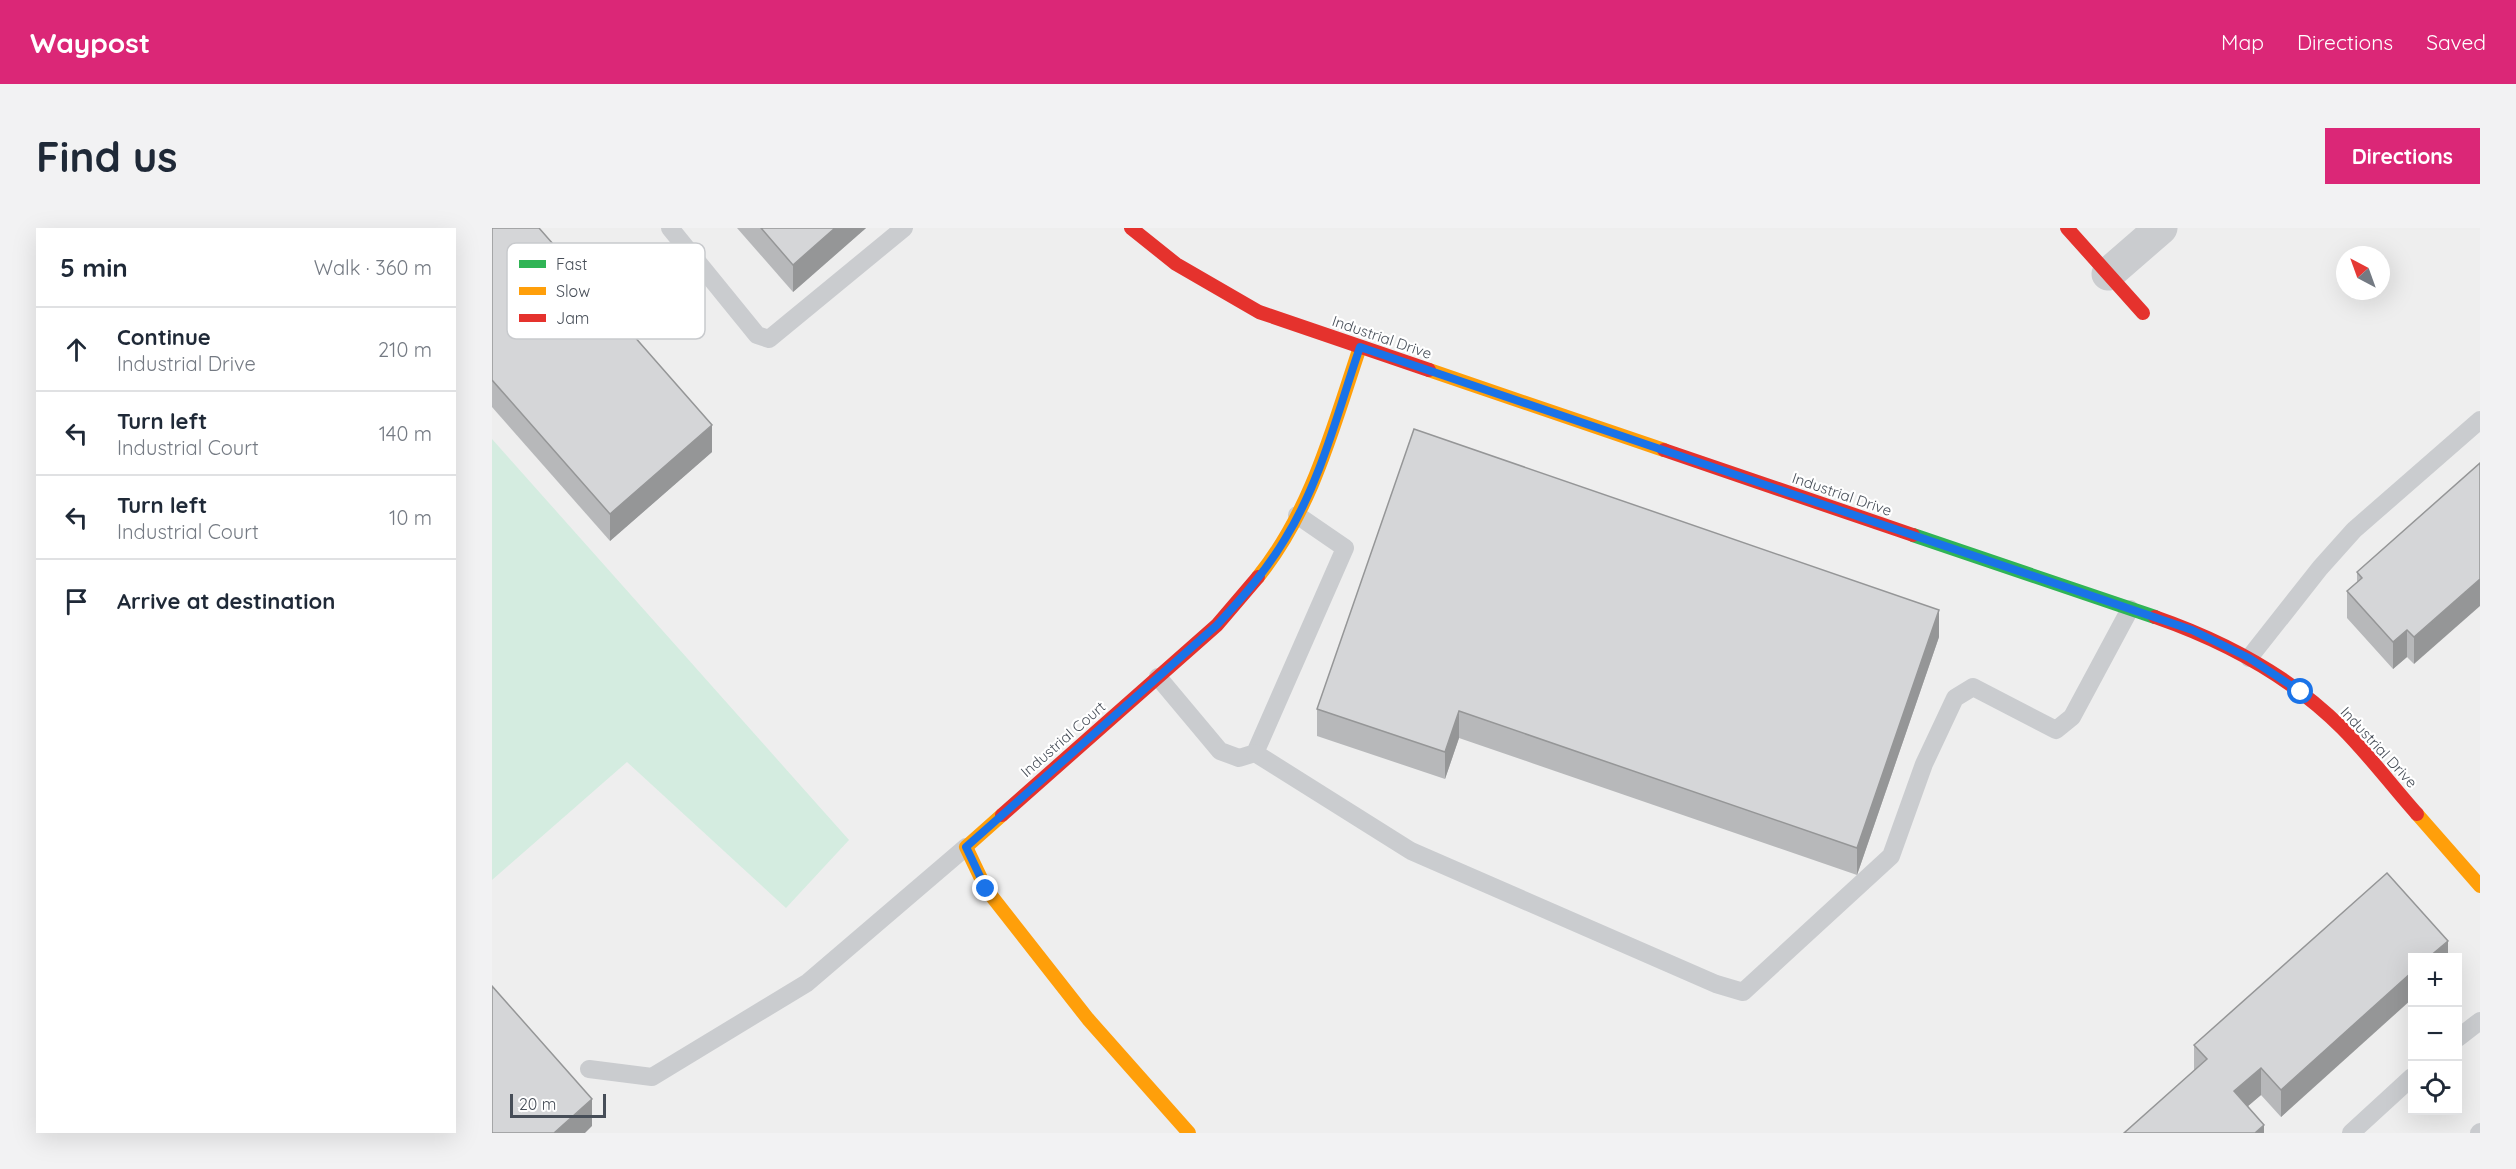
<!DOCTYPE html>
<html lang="en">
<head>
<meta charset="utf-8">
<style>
	:root { --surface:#fff; --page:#f2f2f3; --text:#1f2937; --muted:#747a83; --line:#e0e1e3; --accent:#db2777 }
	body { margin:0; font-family:Quicksand,sans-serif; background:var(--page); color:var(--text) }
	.controls { position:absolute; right:18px; bottom:18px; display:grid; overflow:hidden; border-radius:0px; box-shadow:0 6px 24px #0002 }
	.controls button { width:54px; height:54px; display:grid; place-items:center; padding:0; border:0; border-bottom:2px solid var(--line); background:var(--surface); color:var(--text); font:30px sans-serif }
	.compass { position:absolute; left:1844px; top:18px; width:54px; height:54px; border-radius:50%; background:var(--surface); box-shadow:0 6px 24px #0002; rotate:319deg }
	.scale { position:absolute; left:18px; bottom:15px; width:96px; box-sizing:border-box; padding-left:6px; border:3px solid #474e58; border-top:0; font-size:16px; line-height:21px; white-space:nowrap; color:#474e58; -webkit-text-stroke:4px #fff; paint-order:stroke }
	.stop { position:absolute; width:18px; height:18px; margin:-14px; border:4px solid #1a73e8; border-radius:50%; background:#fff }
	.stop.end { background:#1a73e8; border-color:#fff; box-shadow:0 2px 6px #0008 }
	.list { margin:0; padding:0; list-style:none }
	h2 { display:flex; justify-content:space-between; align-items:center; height:78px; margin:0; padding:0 24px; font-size:26px }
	h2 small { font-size:20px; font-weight:400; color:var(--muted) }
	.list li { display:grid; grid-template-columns:39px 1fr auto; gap:18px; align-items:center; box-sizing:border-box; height:84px; padding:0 24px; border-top:2px solid var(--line) }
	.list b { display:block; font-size:22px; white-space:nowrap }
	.list p { margin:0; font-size:20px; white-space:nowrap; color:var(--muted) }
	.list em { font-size:20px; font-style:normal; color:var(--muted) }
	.icon { flex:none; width:33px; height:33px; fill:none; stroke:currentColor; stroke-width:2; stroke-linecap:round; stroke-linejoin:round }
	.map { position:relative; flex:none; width:1988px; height:905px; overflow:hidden; border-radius:0px }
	header { display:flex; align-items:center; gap:36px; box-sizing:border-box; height:84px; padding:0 30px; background:var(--accent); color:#fff }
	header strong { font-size:28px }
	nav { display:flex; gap:33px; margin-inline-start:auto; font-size:21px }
	.intro { display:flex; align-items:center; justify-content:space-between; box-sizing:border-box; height:144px; padding:0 36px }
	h1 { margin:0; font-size:42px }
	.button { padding:15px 27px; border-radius:0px; background:var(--accent); color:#fff; font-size:21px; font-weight:700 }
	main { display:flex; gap:36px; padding:0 36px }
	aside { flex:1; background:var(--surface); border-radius:0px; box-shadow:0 6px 24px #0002 }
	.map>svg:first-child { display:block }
	.green { fill:#d4ece0 }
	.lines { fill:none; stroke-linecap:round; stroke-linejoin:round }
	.lane { stroke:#cacccf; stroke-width:18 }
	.street { stroke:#cacccf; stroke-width:33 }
	.fast { stroke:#30b455; stroke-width:14 }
	.slow { stroke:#ff9f0a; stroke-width:14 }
	.jam { stroke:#e5322d; stroke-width:14 }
	.wall { fill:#b7b8ba }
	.shaded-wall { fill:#959697 }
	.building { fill:#d5d6d8; stroke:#959697; stroke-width:1.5 }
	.route { stroke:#1a73e8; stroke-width:8 }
	.labels { text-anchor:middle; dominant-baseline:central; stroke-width:4.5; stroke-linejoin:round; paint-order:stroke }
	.street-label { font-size:15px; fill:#474e58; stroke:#fff }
	.key { fill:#fff; stroke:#c8cacd; stroke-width:1.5 }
	.key-label { font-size:16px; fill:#474e58 }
</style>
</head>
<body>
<header>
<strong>Waypost</strong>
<nav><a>Map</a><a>Directions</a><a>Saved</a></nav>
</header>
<div class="intro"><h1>Find us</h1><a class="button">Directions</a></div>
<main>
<aside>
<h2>5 min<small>Walk · 360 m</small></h2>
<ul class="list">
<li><svg class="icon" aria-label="ahead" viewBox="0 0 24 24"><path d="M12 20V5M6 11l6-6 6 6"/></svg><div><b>Continue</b><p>Industrial Drive</p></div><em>210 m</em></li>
<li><svg class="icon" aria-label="left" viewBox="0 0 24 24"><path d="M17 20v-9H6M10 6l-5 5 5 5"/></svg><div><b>Turn left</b><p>Industrial Court</p></div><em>140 m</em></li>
<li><svg class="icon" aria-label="left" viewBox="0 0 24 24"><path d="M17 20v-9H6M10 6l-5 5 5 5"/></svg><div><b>Turn left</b><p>Industrial Court</p></div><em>10 m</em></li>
<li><svg class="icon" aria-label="arrive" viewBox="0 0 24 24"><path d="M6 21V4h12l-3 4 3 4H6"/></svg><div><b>Arrive at destination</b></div></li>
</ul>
</aside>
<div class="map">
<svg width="1988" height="905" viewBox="0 0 1988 905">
	<rect width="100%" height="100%" fill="#eee"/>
	<!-- green -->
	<path class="green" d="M0,211L357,612L294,680L135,534L0,652Z"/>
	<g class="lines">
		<!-- lane -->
		<g class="lane">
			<path d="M178,0L265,107L277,111L412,0"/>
			<path d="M1757,430L1828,340L1862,302L1988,192"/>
			<path d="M666,449L728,523L747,530L763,525L853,320L805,287"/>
			<path d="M763,525L919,623L1224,756L1251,764L1399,628L1432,536L1463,470L1481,459L1564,502L1580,489L1638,381"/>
			<path d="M1966,810L1988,793"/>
			<path d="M97,841L160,849L315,755L474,619"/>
			<path d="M1859,905L1920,849"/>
			<path d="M1987,905L1988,904"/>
		</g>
		<!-- street -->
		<path class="street" d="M1616,46L1669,0"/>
		<!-- fast -->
		<path class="fast" d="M1421,307L1663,389"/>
		<!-- slow -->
		<g class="slow">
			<path d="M937,142L1172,222"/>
			<path d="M766,349C820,282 841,199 868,119"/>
			<path d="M1925,586L1988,658"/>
			<path d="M510,587L474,619L494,661L596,791L697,905"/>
		</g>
		<!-- jam -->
		<g class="jam">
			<path d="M639,0L684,36L767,84L937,142"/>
			<path d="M1575,0L1651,85"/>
			<path d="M1172,222L1421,307"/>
			<path d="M1663,389C1732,413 1798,448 1850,500C1877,527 1900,558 1925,586"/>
			<path d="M510,587L725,397L766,349"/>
		</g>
	</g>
	<!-- wall -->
	<g class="wall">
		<path d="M0,0L220,224L118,313L0,179Z"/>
		<path d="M245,0H374L301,64Z"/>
		<path d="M1988,235L1922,436L1915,429L1901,441L1855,390V363L1865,354V344Z"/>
		<path d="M1447,409L1365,647L967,510L953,551L825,508V481Z"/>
		<path d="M1956,729L1789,889L1769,867L1756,878L1772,905L1702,842V817Z"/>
	</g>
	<!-- shaded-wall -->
	<g class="shaded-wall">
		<path d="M343,0H374L301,64V37Z"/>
		<path d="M220,197V224L118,313V286Z"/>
		<path d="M1988,351V378L1922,436V409Z"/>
		<path d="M1447,382V409L1365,647V620Z"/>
		<path d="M1915,402V429L1901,441V414Z"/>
		<path d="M967,483V510L953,551V524Z"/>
		<path d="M1956,713V729H1937Z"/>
		<path d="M1920,744V771L1789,889V862Z"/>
		<path d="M1769,840V867L1742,890V863Z"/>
		<path d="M100,871V898L93,905H62Z"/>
		<path d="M1772,897V905H1763Z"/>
	</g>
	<!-- building -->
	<g class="building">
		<path d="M0,0H47L220,197L118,286L0,152Z"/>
		<path d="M269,0H343L301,37Z"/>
		<path d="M922,201L1447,382L1365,620L967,483L953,524L825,481Z"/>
		<path d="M1988,235V351L1922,409L1915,402L1901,414L1855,363L1870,350L1865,344Z"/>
		<path d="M1895,645L1956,713L1937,729H1920V744L1789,862L1769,840L1742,863L1772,897L1763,905H1632L1715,831L1702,817Z"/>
		<path d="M0,758L100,871L62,905H0Z"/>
	</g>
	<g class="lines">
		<!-- route -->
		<path class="route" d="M494,661L474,619L725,397C750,370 774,343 793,311C829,253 846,183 868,119L1700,402L1757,430L1809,464"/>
	</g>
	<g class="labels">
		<!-- street labels -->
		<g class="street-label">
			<text transform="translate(890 109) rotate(19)">Industrial Drive</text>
			<text transform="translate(1350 266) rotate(19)">Industrial Drive</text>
			<text transform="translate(571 511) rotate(-41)">Industrial Court</text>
			<text transform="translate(1887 519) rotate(47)">Industrial Drive</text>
		</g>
	</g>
	<!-- legend -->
	<rect x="15" y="15" width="198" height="96" rx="9" class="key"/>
	<rect x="27" y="32" width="27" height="8" fill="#30b455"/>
	<rect x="27" y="59" width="27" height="8" fill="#ff9f0a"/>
	<rect x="27" y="86" width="27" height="8" fill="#e5322d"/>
	<g class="key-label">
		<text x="64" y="42">Fast</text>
		<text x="64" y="69">Slow</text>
		<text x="64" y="96">Jam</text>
	</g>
</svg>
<div class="controls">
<button>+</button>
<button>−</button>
<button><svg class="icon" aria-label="locate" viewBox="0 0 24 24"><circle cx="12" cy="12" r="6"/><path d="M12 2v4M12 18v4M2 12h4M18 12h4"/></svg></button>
</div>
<svg class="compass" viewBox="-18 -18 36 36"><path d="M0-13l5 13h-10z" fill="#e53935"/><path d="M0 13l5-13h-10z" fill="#747a83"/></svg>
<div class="scale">20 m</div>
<div class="stop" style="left:1809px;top:464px"></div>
<div class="stop end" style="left:494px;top:661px"></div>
</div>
</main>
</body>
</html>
